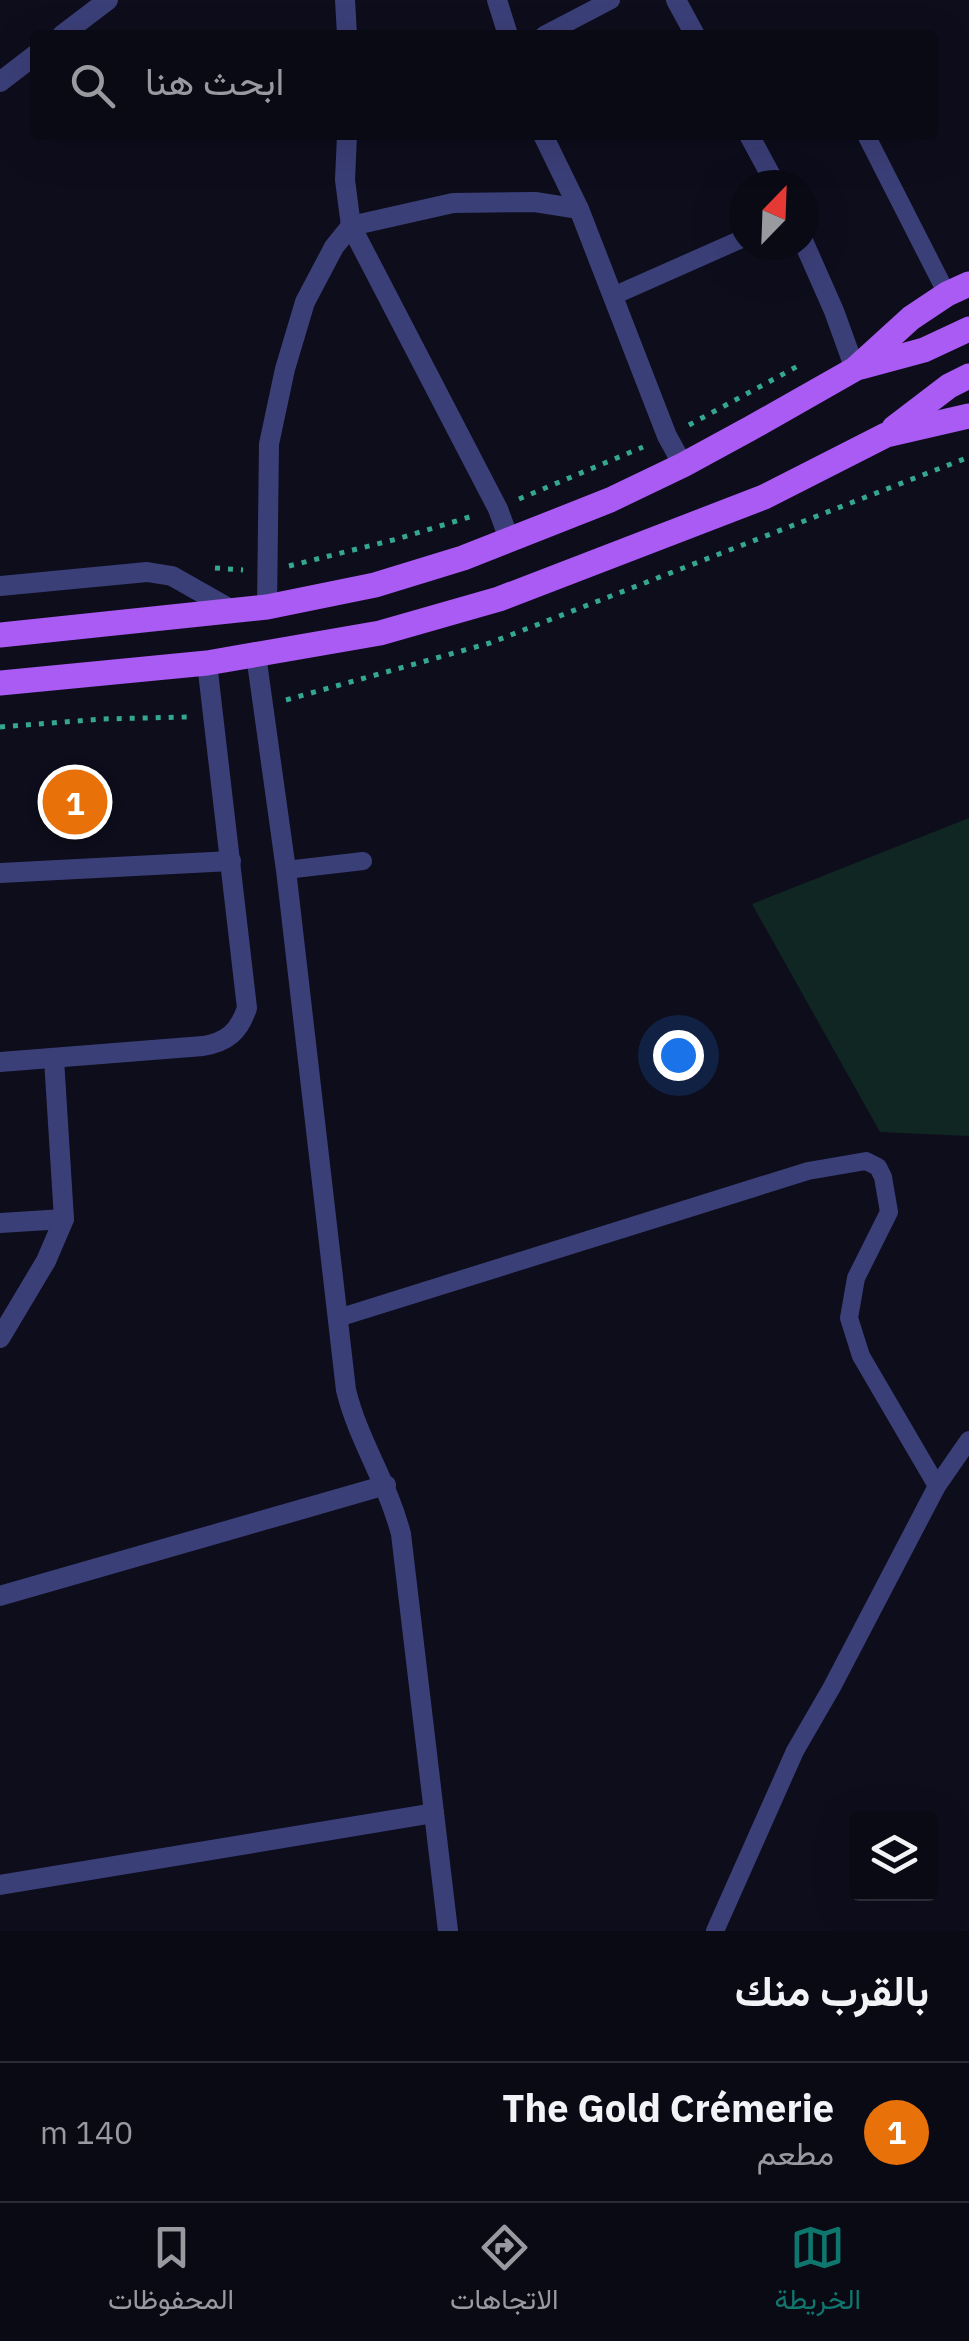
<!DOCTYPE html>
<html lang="ar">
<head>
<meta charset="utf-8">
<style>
	:root { --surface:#0a0a15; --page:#181822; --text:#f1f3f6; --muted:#999aa0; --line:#2a2b34; --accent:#0f766e }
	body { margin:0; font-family:"IBM Plex Sans",Vazirmatn,sans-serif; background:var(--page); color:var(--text); direction:rtl }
	.controls { position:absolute; right:30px; bottom:30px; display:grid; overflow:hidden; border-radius:10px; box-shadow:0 10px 40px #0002 }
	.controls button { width:90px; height:90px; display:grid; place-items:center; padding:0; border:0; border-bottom:2px solid var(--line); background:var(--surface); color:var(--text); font:50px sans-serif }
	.compass { position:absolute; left:729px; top:170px; width:90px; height:90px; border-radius:50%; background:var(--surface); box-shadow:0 10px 40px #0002; rotate:23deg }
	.you { position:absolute; left:678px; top:1055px; width:35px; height:35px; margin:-25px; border:8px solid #fff; border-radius:50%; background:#1a73e8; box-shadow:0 0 0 15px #1a73e833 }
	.badge { display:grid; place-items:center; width:65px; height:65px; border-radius:50%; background:var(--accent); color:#fff; font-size:32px; font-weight:700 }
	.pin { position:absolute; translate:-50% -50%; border:5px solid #fff; box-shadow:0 2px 10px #0006 }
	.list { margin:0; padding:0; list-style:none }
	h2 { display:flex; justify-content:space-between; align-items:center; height:130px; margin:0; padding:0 40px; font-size:42px }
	h2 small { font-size:32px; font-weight:400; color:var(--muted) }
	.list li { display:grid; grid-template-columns:65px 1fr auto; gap:30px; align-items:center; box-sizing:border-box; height:140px; padding:0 40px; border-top:2px solid var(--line) }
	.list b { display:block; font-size:38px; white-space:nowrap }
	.list p { margin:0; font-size:32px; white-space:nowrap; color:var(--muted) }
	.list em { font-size:32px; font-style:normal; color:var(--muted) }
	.icon { flex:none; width:55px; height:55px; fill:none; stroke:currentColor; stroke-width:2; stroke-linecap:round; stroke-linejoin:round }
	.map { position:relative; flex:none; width:969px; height:1931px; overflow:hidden; direction:ltr }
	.search { position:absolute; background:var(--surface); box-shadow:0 10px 40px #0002; left:30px; right:30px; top:30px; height:110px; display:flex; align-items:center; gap:25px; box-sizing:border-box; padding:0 35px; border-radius:10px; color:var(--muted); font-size:38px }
	.sheet { height:270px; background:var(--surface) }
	nav { display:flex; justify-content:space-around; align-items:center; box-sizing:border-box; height:140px; border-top:2px solid var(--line); background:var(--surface); font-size:28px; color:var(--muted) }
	nav a { display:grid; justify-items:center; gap:5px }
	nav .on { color:var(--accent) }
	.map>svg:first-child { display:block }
	.green { fill:#102622 }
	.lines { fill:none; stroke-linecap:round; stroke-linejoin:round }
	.path { stroke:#35a692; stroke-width:5; stroke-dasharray:5 8; stroke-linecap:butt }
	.lane { stroke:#3b3f78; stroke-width:18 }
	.street { stroke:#3b3f78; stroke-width:20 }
	.primary { stroke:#a95bf3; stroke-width:25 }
</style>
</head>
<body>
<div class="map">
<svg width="969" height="1931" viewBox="0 0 969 1931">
	<rect width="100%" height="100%" fill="#0e0d1c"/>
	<!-- green -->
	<path class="green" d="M969,818V1136L880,1132L752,904Z"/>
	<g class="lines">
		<!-- path -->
		<g class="path">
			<path d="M689,425L798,366"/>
			<path d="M519,499L643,447"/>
			<path d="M289,566L397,539L476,515"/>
			<path d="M215,568L243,570"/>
			<path d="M286,700L490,643L969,457"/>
			<path d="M0,727L102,719L187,717"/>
		</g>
		<!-- lane -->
		<g class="lane">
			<path d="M544,35L611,0"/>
			<path d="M866,135L947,294"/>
			<path d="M613,296L744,238"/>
			<path d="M286,870L363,861"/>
			<path d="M338,1318L808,1171L866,1161L878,1167L883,1177L889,1212L856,1278L849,1318L861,1356L937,1486"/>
			<path d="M715,1931L795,1751L832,1687L937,1486L969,1440"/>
		</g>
		<!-- street -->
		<g class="street">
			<path d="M345,0L347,35"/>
			<path d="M497,0L508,35"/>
			<path d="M676,0L695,35"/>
			<path d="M62,35L108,0"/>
			<path d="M0,82L35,55"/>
			<path d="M347,135L345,180L351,226L498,509L509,539"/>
			<path d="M543,135L579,209L667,436L683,465"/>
			<path d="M749,135L776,185"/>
			<path d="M804,243L834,311L855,369"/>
			<path d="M0,586L147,572L172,576L232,610"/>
			<path d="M267,607L269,444L285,369L305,302L334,247L351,226L453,203L535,202L579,209"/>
			<path d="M256,655L286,870L346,1390C358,1440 388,1483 401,1534L448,1931"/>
			<path d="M0,873L231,861"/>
			<path d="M0,1062L203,1046C227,1042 239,1032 247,1008L207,663"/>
			<path d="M0,1223L64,1219"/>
			<path d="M0,1338L46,1261L64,1219L54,1059"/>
			<path d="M0,1596L386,1485"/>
			<path d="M0,1885L434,1813"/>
		</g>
		<!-- primary -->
		<g class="primary">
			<path d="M861,367L924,350L969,329"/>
			<path d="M894,428L949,386L969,376"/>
			<path d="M0,635L267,607L375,585L463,558L610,500L683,465L751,428L855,369L911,318L947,294L969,284"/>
			<path d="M0,683L207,663L380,633L499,599L764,497L886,435L969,416"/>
		</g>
	</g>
</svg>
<div class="controls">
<button><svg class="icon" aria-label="layers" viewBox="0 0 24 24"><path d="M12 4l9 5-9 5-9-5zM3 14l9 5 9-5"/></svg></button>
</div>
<svg class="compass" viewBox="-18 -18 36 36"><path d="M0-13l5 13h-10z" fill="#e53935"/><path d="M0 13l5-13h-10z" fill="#999aa0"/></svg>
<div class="you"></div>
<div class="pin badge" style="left:75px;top:802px;background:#e8710a">1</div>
<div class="search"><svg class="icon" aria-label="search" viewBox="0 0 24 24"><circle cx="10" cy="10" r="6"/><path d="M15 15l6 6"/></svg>ابحث هنا</div>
</div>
<section class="sheet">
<h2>بالقرب منك<small></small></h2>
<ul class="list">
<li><span class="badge" style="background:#e8710a">1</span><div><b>The Gold Crémerie</b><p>مطعم</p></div><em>140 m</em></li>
</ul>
</section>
<nav>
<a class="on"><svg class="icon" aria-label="map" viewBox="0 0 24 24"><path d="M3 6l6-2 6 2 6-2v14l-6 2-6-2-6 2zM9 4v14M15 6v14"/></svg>الخريطة</a>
<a><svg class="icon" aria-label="directions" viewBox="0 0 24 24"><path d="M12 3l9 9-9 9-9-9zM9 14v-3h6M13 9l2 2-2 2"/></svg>الاتجاهات</a>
<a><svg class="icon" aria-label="saved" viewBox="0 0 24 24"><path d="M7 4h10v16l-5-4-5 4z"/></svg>المحفوظات</a>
</nav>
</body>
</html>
